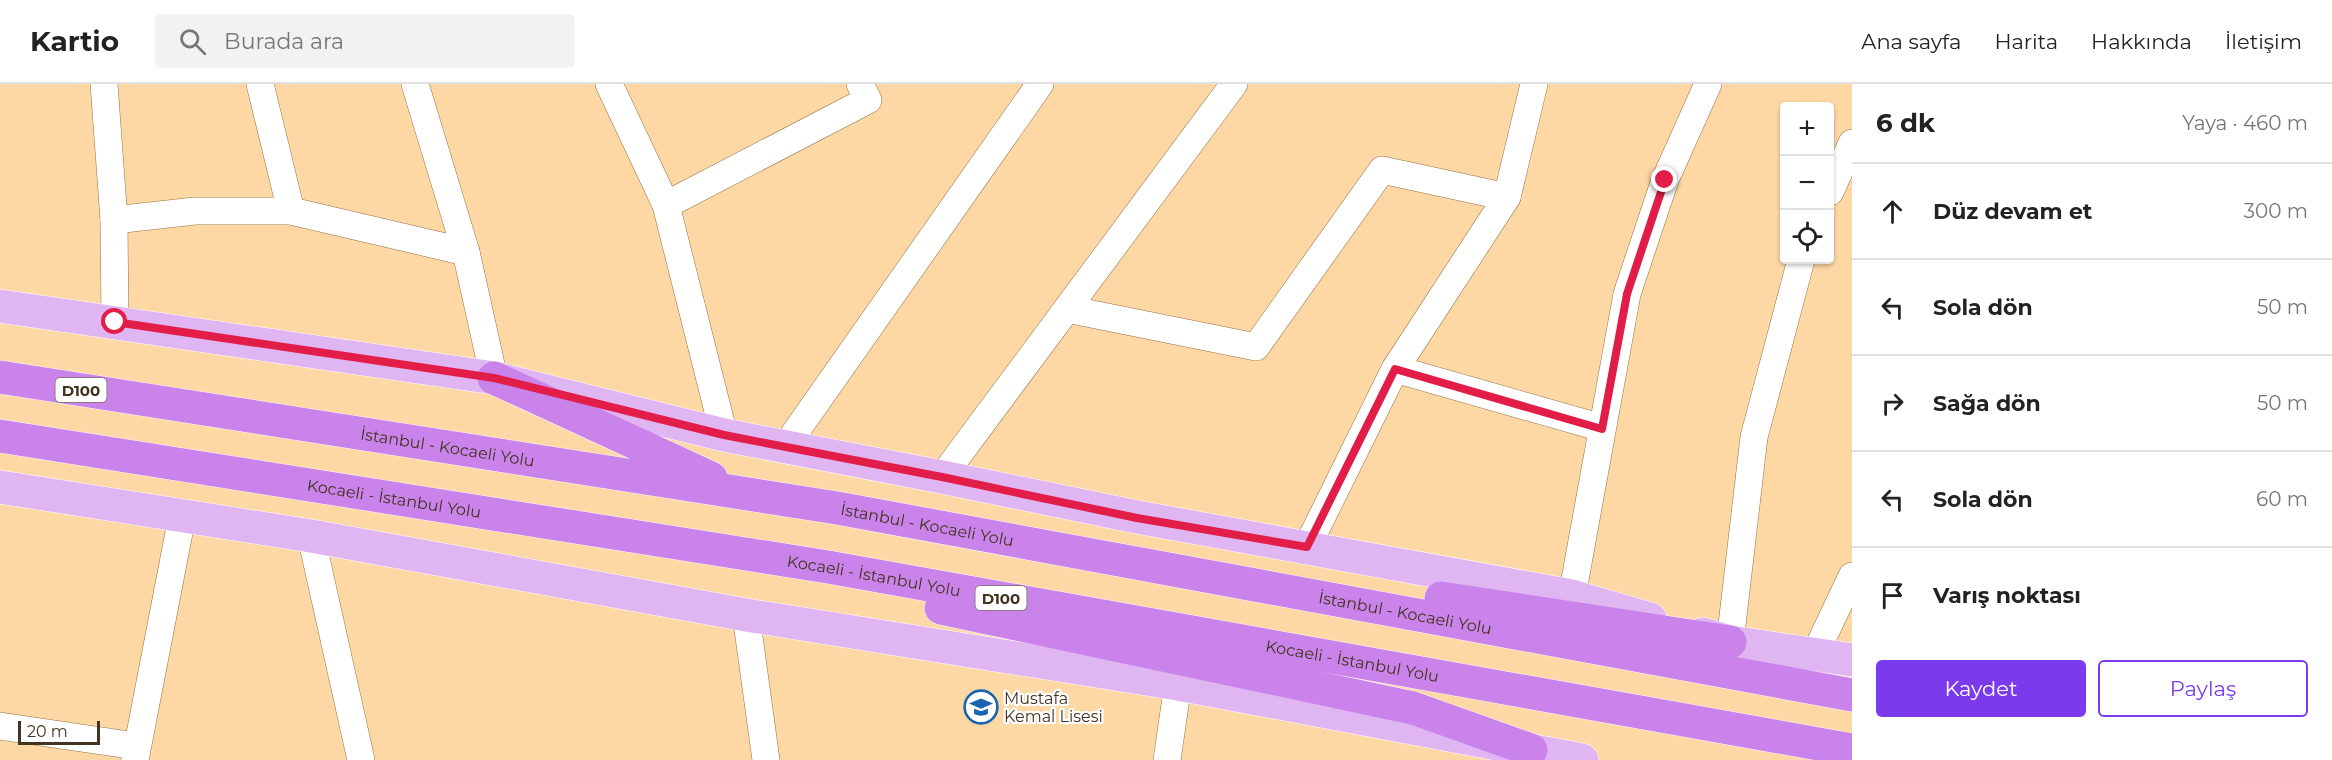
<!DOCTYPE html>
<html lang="tr">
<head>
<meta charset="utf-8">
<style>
	:root { --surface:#fff; --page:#f2f2f2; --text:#222; --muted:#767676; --line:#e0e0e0; --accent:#7c3aed }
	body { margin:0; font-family:Montserrat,sans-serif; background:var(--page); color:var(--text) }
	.controls { position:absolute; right:18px; top:18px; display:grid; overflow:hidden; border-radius:6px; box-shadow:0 2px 4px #0004 }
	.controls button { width:54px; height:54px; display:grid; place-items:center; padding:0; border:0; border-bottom:2px solid var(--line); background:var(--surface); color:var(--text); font:30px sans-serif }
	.scale { position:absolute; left:18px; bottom:15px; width:82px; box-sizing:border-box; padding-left:6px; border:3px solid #43341f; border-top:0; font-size:16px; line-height:21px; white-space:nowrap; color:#43341f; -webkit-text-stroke:4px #fff; paint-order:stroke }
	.stop { position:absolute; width:18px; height:18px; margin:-14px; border:4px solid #e11d48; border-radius:50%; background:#fff }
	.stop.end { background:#e11d48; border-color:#fff; box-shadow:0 2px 6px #0008 }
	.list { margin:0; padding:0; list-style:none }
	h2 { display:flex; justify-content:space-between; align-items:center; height:78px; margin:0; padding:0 24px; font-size:26px }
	h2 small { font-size:20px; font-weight:400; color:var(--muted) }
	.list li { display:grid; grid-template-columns:39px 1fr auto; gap:18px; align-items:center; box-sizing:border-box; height:96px; padding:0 24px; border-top:2px solid var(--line) }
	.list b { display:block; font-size:22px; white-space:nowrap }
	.list em { font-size:20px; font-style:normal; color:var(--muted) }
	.actions { display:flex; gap:12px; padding:18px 24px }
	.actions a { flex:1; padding:14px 0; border:2px solid var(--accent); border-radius:6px; text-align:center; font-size:21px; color:var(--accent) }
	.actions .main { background:var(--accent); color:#fff }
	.icon { flex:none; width:33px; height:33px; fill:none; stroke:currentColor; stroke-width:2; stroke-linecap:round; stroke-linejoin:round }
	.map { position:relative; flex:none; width:1852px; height:676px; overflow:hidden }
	header { display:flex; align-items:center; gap:36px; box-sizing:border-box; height:84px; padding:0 30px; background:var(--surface); border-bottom:2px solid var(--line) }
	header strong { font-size:28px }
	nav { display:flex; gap:33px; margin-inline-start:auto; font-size:21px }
	.search { width:420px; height:54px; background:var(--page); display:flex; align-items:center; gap:15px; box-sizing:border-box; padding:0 21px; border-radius:6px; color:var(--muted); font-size:22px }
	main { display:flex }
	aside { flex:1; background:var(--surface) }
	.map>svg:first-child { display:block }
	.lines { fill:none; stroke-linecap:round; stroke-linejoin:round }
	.minor-casing { stroke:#957342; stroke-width:28 }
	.major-casing { stroke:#fff; stroke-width:34 }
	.highway-casing { stroke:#fff; stroke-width:34 }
	.minor { stroke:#fff; stroke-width:27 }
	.major { stroke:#dfb5f2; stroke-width:33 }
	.highway { stroke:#c983ea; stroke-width:33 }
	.route { stroke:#e11d48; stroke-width:8 }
	.labels { text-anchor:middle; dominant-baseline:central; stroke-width:4.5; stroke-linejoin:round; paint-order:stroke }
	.shield { fill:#fff; stroke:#7b7162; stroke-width:1.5 }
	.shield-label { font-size:15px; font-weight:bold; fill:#43341f }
	.street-label { font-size:16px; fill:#43341f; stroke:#fff }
	.poi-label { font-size:16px; fill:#43341f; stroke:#fff; text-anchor:start }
</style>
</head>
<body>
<header>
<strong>Kartio</strong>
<div class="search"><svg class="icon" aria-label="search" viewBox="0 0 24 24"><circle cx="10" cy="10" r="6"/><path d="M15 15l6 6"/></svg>Burada ara</div>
<nav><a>Ana sayfa</a><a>Harita</a><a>Hakkında</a><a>İletişim</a></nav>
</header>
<main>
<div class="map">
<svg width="1852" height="676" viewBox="0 0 1852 676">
	<rect width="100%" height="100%" fill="#fdd7a4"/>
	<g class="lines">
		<!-- minor casing -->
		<g class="minor-casing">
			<g id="minor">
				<path d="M104,0L114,136L115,238"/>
				<path d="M260,0L291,127"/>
				<path d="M415,0L466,168L494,294"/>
				<path d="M609,0L666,121L724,351"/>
				<path d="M1830,108L1852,59"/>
				<path d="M666,121L868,16L860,0"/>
				<path d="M114,136L195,127H291L466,168"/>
				<path d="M1067,225L1256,263L1382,86L1507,113"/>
				<path d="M1395,285L1602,344"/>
				<path d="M785,363L1040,0"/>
				<path d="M942,393L1234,0"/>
				<path d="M311,452L361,676"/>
				<path d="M1307,463L1395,285L1507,113L1534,0"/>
				<path d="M1572,512L1627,210L1665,96L1708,0"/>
				<path d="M746,531L766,676"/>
				<path d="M1730,558L1754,353L1801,176"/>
				<path d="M1815,570L1852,492"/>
				<path d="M0,642L136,662"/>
				<path d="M135,676L182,433"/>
				<path d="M1167,676L1178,600"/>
			</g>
		</g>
		<!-- major casing -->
		<g class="major-casing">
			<g id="major">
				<path d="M0,222L494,294L724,351L942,393L1137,433L1572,512L1650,535"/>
				<path d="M0,403L311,452L746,531L1178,600L1582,676"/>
				<path d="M1703,550L1730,558L1852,576"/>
			</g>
		</g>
		<!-- highway casing -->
		<g class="highway-casing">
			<g id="highway">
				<path id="s1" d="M0,293L837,424L1852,611"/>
				<path d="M494,294L711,394"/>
				<path id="s2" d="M0,352L828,483L1852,666"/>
				<path d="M1441,514L1730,558"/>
				<path d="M941,524L1413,624L1531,666"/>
			</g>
		</g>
		<!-- minor -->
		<use href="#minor" class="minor"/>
		<!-- major -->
		<use href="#major" class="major"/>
		<!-- highway -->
		<use href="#highway" class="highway"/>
	</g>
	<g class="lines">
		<!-- route -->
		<path class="route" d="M115,238L494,294L724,351L942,393L1137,434L1307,463L1395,285L1602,345L1627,210L1665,96"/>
	</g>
	<!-- icons -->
	<defs>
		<g id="school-ring" transform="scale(1.725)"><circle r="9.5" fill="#fff" stroke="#1a62b2" stroke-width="1.5"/><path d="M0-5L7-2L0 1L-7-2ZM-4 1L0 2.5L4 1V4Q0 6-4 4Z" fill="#1a62b2"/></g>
	</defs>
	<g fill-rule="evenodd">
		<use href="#school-ring" x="981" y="623"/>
	</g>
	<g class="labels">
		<!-- shield labels -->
		<g class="shield">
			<rect x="55.5" y="294" width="51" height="24" rx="4.5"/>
			<rect x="975.5" y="502" width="51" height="24" rx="4.5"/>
		</g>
		<g class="shield-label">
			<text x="81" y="306">D100</text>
			<text x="1001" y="514">D100</text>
		</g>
		<!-- street labels -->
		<g class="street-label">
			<text stroke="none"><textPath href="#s1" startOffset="453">İstanbul - Kocaeli Yolu</textPath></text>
			<text stroke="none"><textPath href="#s2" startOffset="399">Kocaeli - İstanbul Yolu</textPath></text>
			<text stroke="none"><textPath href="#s1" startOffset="939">İstanbul - Kocaeli Yolu</textPath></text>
			<text stroke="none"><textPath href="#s2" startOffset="885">Kocaeli - İstanbul Yolu</textPath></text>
			<text stroke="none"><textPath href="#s1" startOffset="1425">İstanbul - Kocaeli Yolu</textPath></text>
			<text stroke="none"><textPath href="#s2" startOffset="1371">Kocaeli - İstanbul Yolu</textPath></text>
		</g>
		<!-- poi labels -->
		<g class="poi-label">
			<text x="1004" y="614">Mustafa<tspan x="1004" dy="18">Kemal Lisesi</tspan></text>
		</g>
	</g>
</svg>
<div class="controls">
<button>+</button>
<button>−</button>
<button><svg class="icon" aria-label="locate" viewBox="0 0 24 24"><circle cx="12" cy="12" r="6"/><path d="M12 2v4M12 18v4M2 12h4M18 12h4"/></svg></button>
</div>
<div class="scale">20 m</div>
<div class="stop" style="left:115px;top:238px"></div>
<div class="stop end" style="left:1665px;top:96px"></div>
</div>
<aside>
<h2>6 dk<small>Yaya · 460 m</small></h2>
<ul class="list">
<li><svg class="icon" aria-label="ahead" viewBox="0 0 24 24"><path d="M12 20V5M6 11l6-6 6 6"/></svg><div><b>Düz devam et</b></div><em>300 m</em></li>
<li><svg class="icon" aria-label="left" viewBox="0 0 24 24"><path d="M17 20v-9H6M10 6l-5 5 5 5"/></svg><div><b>Sola dön</b></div><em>50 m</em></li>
<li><svg class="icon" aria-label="right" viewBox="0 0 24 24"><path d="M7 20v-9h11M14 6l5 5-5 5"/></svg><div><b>Sağa dön</b></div><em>50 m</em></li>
<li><svg class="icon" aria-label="left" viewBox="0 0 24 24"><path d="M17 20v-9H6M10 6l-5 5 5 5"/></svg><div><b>Sola dön</b></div><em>60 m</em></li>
<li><svg class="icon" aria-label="arrive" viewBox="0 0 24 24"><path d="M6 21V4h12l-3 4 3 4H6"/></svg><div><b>Varış noktası</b></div></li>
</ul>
<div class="actions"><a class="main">Kaydet</a><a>Paylaş</a></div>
</aside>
</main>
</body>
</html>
